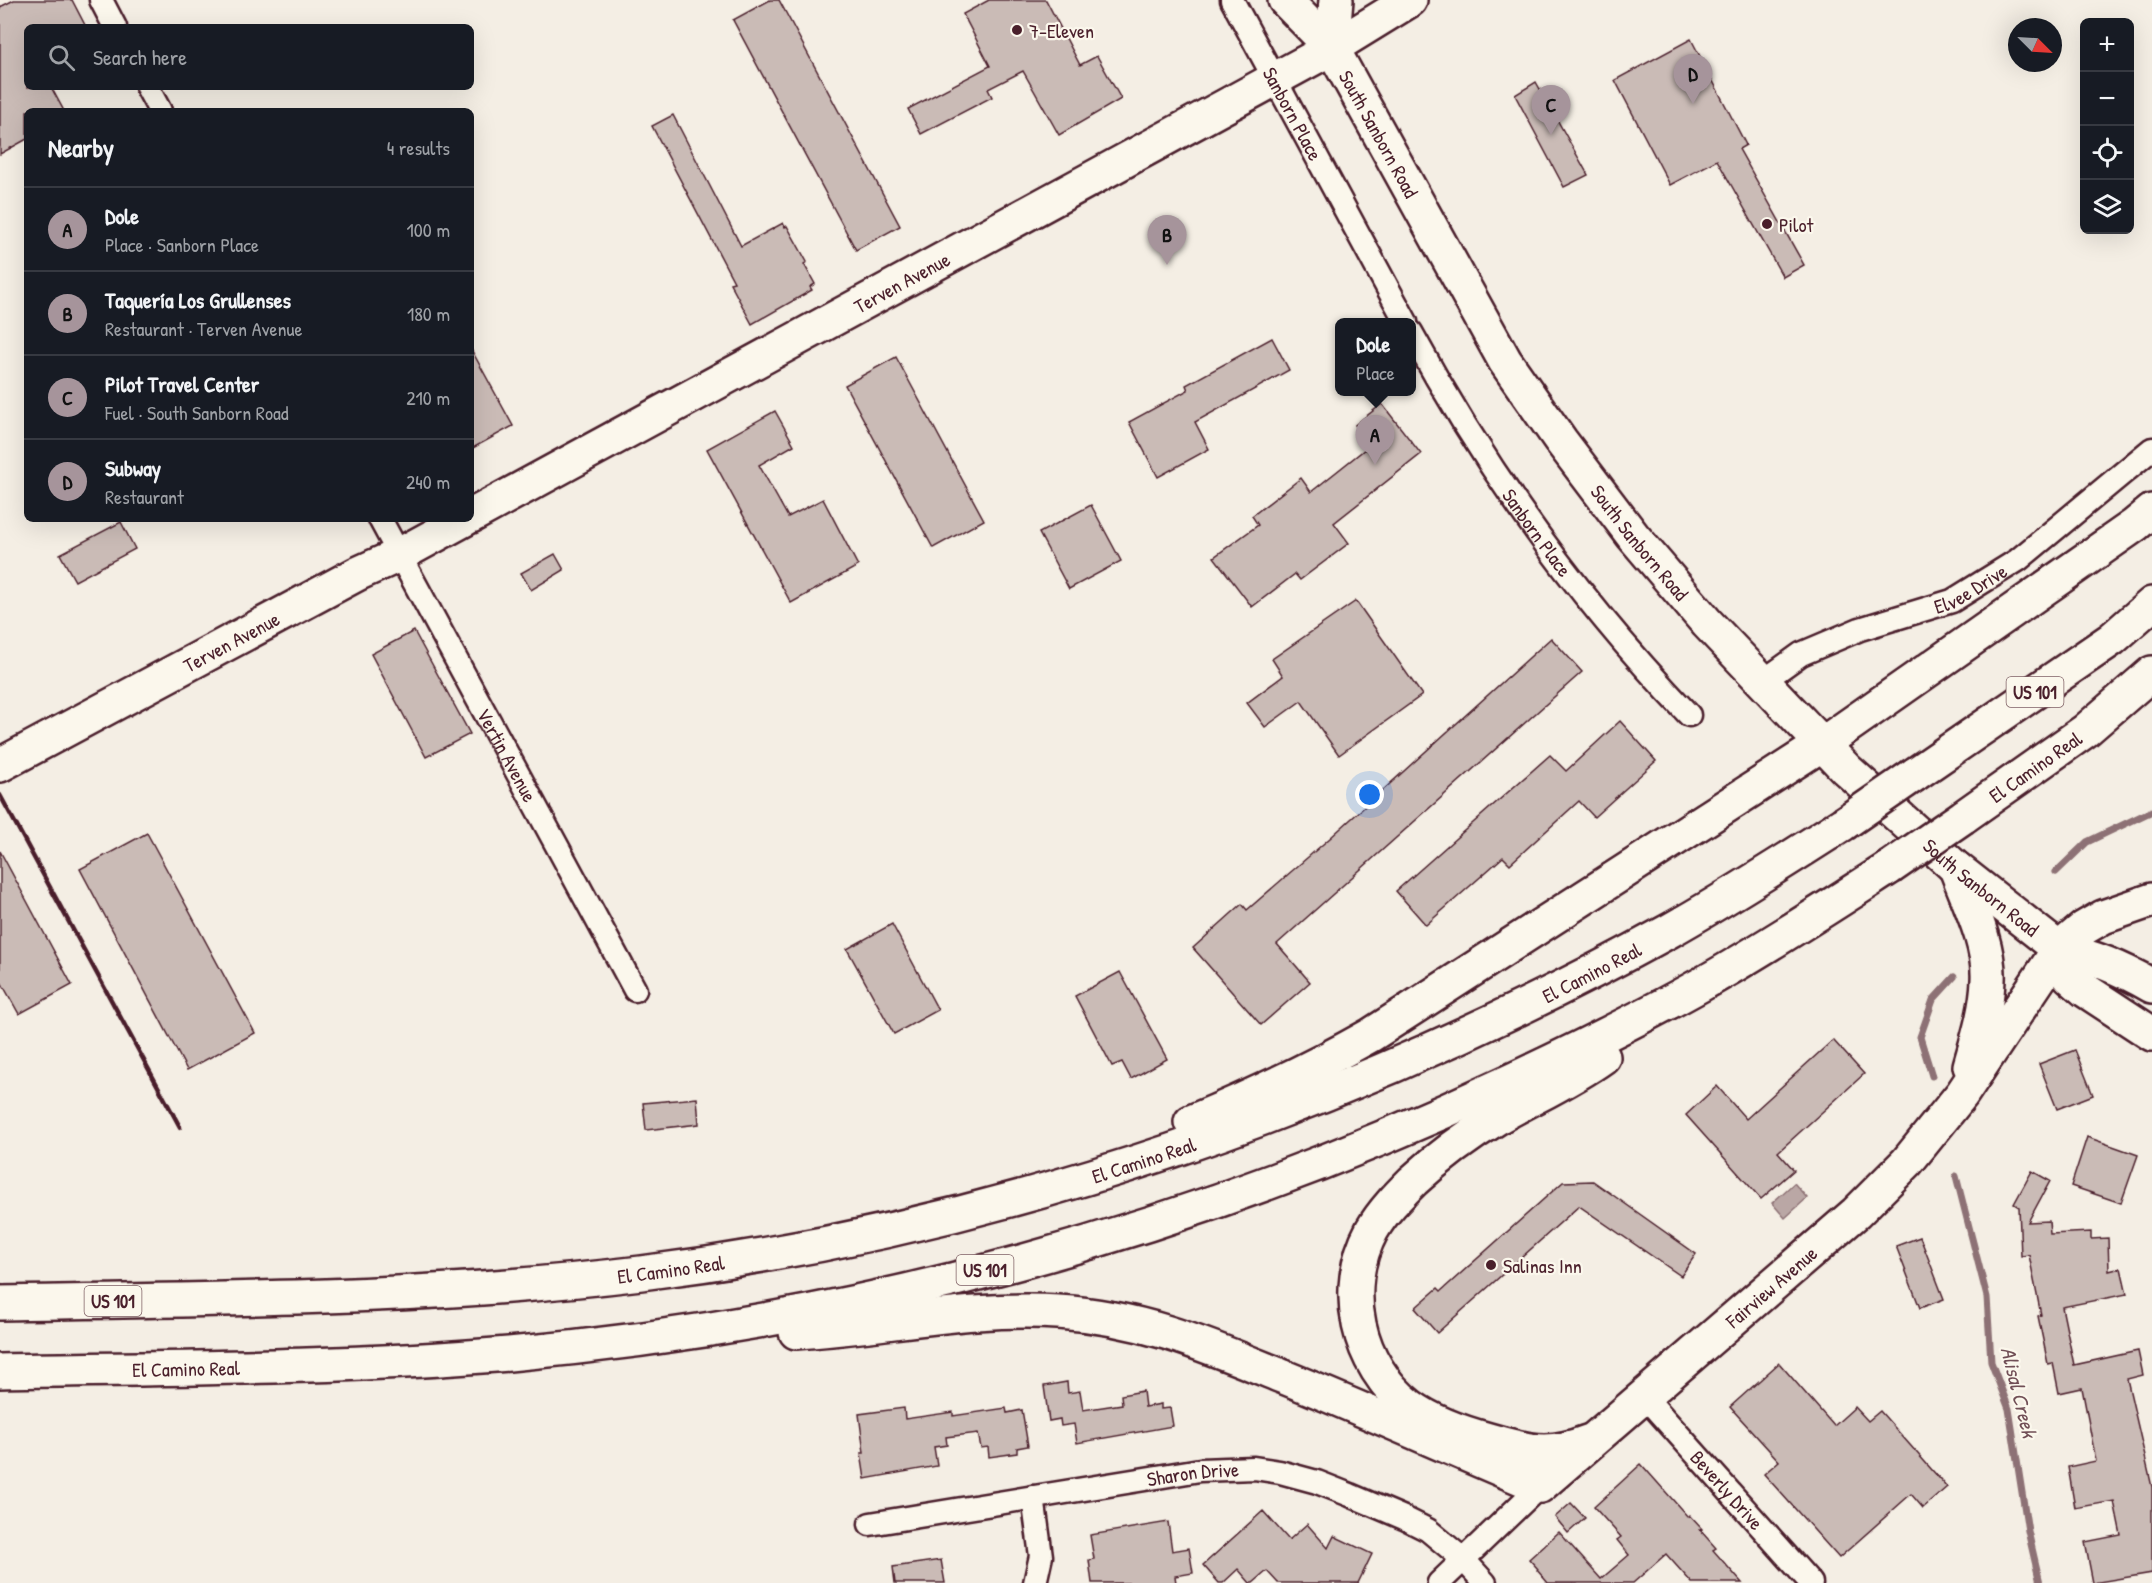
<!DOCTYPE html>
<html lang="en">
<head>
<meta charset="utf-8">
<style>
	:root { --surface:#171b24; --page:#20242c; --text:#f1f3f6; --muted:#9ea1a6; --line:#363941; --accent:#a6949b }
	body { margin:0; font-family:"Patrick Hand",sans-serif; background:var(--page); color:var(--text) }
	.controls { position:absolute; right:18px; top:18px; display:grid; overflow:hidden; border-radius:9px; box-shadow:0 6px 24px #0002 }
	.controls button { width:54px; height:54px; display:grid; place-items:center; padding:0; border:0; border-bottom:2px solid var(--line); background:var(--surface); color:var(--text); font:30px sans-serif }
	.compass { position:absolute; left:2008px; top:18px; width:54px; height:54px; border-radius:50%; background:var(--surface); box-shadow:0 6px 24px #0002; rotate:114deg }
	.you { position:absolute; left:1370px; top:795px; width:21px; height:21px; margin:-15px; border:4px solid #fff; border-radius:50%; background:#1a73e8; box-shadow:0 0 0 9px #1a73e833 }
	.badge { display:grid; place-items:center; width:39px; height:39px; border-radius:50%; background:var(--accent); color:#111; font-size:20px; font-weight:700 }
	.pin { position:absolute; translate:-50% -50px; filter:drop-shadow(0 2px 3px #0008) }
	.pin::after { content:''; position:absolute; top:32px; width:21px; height:18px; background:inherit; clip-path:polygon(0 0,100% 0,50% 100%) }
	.popup { position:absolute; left:1335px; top:318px; width:81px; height:78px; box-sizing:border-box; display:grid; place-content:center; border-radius:9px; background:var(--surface); filter:drop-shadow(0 2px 4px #0005); font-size:20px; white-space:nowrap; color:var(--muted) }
	.popup b { font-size:22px; color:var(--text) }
	.popup::after { content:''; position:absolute; left:50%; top:100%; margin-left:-12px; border:12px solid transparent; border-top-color:var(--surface) }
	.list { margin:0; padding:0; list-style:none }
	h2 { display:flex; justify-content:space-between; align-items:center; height:78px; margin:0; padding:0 24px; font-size:26px }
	h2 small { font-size:20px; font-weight:400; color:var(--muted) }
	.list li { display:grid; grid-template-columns:39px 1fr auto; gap:18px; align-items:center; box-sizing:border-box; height:84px; padding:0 24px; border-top:2px solid var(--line) }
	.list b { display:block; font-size:22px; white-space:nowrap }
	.list p { margin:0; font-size:20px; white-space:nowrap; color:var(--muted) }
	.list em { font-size:20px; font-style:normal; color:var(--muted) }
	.icon { flex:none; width:33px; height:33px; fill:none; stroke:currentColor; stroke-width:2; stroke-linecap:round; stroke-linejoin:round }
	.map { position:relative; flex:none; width:2152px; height:1583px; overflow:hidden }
	.search { position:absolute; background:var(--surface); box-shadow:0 6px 24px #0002; left:24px; top:24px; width:450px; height:66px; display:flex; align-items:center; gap:15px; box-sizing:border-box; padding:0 21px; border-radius:9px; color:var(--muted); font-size:22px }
	.panel { position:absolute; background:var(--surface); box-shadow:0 6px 24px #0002; left:24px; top:108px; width:450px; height:414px; border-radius:9px }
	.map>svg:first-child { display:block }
	.water { fill:#baa7a5; stroke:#8d7174; stroke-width:1.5 }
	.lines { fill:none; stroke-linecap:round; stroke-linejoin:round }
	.stream { stroke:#8d7174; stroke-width:7 }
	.building { fill:#cabbb6; stroke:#4a1f2b; stroke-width:1.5 }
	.street-casing { stroke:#4a1f2b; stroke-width:27 }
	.secondary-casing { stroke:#4a1f2b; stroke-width:38 }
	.highway-casing { stroke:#4a1f2b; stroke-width:38 }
	.street { stroke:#fbf7ec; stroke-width:22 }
	.secondary { stroke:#fbf7ec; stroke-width:33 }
	.highway { stroke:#fbf7ec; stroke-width:33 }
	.rail { stroke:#4a1f2b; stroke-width:4.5 }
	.highway-bridge-casing { stroke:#4a1f2b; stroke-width:38; stroke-linecap:butt }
	.highway-bridge { stroke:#fbf7ec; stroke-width:33 }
	.poi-dot { fill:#4a1f2b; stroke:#fbf7ec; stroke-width:2 }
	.labels { text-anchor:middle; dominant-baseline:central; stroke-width:4.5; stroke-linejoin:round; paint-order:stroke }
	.shield { fill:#fbf7ec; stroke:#7f6065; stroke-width:1.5 }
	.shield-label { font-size:18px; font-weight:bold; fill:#4a1f2b }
	.poi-label { font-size:20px; fill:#4a1f2b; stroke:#fbf7ec; text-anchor:start }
	.street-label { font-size:20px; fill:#4a1f2b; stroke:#fbf7ec }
	.water-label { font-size:21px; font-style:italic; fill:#714f56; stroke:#fbf7ec }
</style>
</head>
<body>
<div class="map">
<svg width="2152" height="1583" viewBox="0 0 2152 1583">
	<rect width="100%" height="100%" fill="#f4eee4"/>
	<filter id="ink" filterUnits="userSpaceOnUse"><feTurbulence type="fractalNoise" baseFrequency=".0167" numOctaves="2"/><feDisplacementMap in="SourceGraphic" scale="12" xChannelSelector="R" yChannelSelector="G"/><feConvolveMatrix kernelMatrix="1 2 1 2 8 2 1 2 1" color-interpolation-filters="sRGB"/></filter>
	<g filter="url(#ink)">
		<!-- water -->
		<path class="water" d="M1794,1183L1807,1198L1785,1218L1772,1203Z"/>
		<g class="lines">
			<!-- stream -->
			<g class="stream">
				<path d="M2056,872L2087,842L2152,811"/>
				<path d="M1932,1076L1920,1037L1933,1000L1954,977"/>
				<path d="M1956,1176L1987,1297L1991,1362L2009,1409L2028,1531L2040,1583"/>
			</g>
		</g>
		<!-- building -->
		<g class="building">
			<path d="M14,0H72L86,27H27V87H51L64,111H27V139L0,154V7Z"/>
			<path d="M770,0H779L900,226L856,250L733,20Z"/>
			<path d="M989,0H1046L1080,65L1097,56L1121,99L1059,135L1023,71L988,89L992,97L921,134L908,109L990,66L963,14Z"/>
			<path d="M1691,39L1746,145L1739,149L1804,265L1783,277L1717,160L1670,185L1615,80Z"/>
			<path d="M1536,82L1588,175L1564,187L1515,95Z"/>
			<path d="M673,115L741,246L783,223L785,227L787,226L807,262L804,264L815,284L810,287L812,290L752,324L730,283L734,282L652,126Z"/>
			<path d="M1272,338L1289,370L1195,422L1209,449L1158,477L1129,422L1188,390L1186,385Z"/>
			<path d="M471,349L513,426L471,449Z"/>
			<path d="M896,357L984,520L933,548L845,385Z"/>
			<path d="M1382,404L1421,454L1334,523L1349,543L1300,580L1295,574L1252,607L1214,557L1258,525L1252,516L1301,478L1311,492L1370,445L1355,425Z"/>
			<path d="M775,411L794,445L759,465L788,517L823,499L858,566L791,603L707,449Z"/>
			<path d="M1091,505L1121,561L1069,589L1039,533Z"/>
			<path d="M121,522L135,549L75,581L60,554Z"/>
			<path d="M555,554L564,570L531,590L521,573Z"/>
			<path d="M1356,601L1422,695L1339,755L1301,701L1265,727L1247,703L1283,676L1272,659Z"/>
			<path d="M414,631L470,734L426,757L371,654Z"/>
			<path d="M1551,638L1582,672L1277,944L1310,982L1261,1025L1193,948L1242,904L1247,910L1330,838Z"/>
			<path d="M1620,721L1656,761L1594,817L1579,801L1510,864L1503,857L1426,925L1396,891L1550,755L1566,771Z"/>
			<path d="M147,833L255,1033L187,1070L80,869Z"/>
			<path d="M0,851L72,985L19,1014L0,980Z"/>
			<path d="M892,924L938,1010L894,1034L847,949Z"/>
			<path d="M1120,972L1167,1059L1131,1079L1122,1062L1112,1066L1075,996Z"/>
			<path d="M1833,1040L1864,1074L1778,1152L1794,1170L1761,1199L1686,1115L1717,1086L1746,1119Z"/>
			<path d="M2075,1050L2093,1095L2057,1109L2039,1064Z"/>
			<path d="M697,1098L699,1124L646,1130L643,1103Z"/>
			<path d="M2087,1137L2138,1155L2121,1203L2071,1186Z"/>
			<path d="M2032,1171L2050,1181L2028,1222L2049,1221L2050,1234L2091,1232V1239L2108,1238L2109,1271L2121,1268L2127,1294L2062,1307L2074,1365L2138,1351L2143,1375L2127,1379L2152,1487V1573L2093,1583L2085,1542L2121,1535L2114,1501L2075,1508L2068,1467L2096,1461L2082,1388L2059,1393L2053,1363L2048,1364L2038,1316L2041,1315L2029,1255L2021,1256L2019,1207L2014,1204Z"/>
			<path d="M1593,1181L1696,1254L1681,1276L1579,1206L1437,1333L1415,1308L1438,1288L1441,1291L1563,1182Z"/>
			<path d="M1920,1237L1944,1299L1920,1308L1896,1246Z"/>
			<path d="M1779,1363L1834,1426L1855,1407L1868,1421L1880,1411L1947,1487L1923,1508L1911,1494L1839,1558L1764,1474L1779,1461L1730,1407Z"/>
			<path d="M1067,1382L1068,1393L1080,1391L1083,1410L1122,1404L1121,1395L1143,1391L1145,1407L1161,1404V1409L1170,1408L1173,1426L1077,1443L1074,1424L1061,1426L1060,1419L1049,1421L1044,1386Z"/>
			<path d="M904,1408L905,1419L953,1412V1416L1006,1408L1007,1413L1022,1410L1028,1446L1017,1448V1453L989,1457L988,1447L981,1448L978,1433L946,1437L947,1445L934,1447L937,1466L865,1479L861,1453H864L859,1414Z"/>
			<path d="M1641,1464L1688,1517L1689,1515L1702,1529L1700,1530L1716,1548L1713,1550L1742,1583H1692L1666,1554L1633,1583H1548L1537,1570L1538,1569L1529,1559L1559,1532L1601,1579L1629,1555L1617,1540L1621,1537L1594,1507Z"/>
			<path d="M1571,1503L1585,1518L1568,1533L1555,1517Z"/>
			<path d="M1263,1511L1289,1540L1307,1524L1328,1548L1334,1536L1372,1554L1358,1583H1278L1267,1571L1253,1583H1250L1238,1569L1223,1583H1219L1203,1565Z"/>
			<path d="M1168,1522L1172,1551L1189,1548L1193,1573L1175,1576L1176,1583H1092L1089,1560L1094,1559L1090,1535Z"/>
			<path d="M941,1560L945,1583H895L893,1567Z"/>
		</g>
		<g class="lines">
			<!-- street casing -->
			<g class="street-casing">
				<g id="street">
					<path d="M101,0L115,27"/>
					<path id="s1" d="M1232,0L1406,322"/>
					<path d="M147,87L160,111"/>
					<path id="s2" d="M1411,332C1486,470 1580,601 1689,715"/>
					<path id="s3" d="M380,519L635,990"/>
					<path id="s4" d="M1762,682L1801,654L1860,629L1952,601L2018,560L2152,449"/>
					<path id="s5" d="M1645,1397L1811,1583"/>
					<path d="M1033,1497L1041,1556L1035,1583"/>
					<path id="s6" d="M870,1524L1200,1470L1254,1468L1280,1472L1317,1482L1350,1495L1404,1518L1428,1530L1464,1560L1485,1583"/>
					<path d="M1439,1583L1540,1486"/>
				</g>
			</g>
			<!-- secondary casing -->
			<g class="secondary-casing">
				<g id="secondary">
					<path id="s7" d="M471,516L1332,48L1410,0"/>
					<path id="s8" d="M0,765L357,574L399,555L465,519"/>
					<path d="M2059,949L2069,976L2085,990L2152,1034"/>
					<path d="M2059,949C2095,958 2119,967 2152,986"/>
				</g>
			</g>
			<!-- highway casing -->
			<g class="highway-casing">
				<g id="highway">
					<path id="s9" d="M1285,0L1332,48L1505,361L1561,441L1633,536L1707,623L1846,769L1956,868L2059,949"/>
					<path d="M1332,48L1336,0"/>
					<path d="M1914,775L2112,639L2152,604"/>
					<path id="s10" d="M1963,817L2085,731L2152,673"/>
					<path d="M1956,868C1968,901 1990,944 1988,980C1987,1009 1978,1038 1970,1066"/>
					<path d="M1191,1122C1253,1096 1313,1068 1371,1035L1821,745L2135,525L2152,511"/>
					<path id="s11" d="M0,1303C214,1299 429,1299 641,1273C1000,1229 1353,1105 1669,931C1728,898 1785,861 1843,824"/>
					<path id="s12" d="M796,1332C883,1327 971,1306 1058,1312C1142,1317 1208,1346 1284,1377C1370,1412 1454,1450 1540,1486L1856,1213L1907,1162L1962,1094L2059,949L2084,928L2103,917L2152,900"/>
					<path id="s13" d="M0,1371C170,1368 340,1368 509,1354C853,1324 1194,1230 1506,1083C1572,1052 1638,1020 1702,984C1766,948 1827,908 1889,868"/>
					<path d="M1587,1442C1549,1457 1527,1451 1489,1440C1463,1433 1433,1423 1410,1406C1357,1365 1340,1289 1372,1230C1383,1211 1398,1196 1413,1181C1440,1156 1469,1135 1500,1116C1535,1096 1571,1080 1603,1057"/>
				</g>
			</g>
			<!-- street -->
			<use href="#street" class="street"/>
			<!-- secondary -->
			<use href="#secondary" class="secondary"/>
			<!-- highway -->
			<use href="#highway" class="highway"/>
			<!-- rail -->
			<path class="rail" d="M0,795L180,1127"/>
			<!-- highway-bridge casing -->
			<g class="highway-bridge-casing">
				<g id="highway-bridge">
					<path d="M1843,824L1914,775"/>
					<path d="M1889,868L1963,817"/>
				</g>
			</g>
			<!-- highway-bridge -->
			<use href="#highway-bridge" class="highway-bridge"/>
		</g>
	</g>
	<!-- markers -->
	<g class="poi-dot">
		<circle cx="1017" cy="30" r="6"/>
		<circle cx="1767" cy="224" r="6"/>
		<circle cx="1491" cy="1265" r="6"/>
	</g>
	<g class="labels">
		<!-- shield labels -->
		<g class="shield">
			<rect x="2006.5" y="677" width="57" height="30" rx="4.5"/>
			<rect x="956.5" y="1255" width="57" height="30" rx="4.5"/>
			<rect x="84.5" y="1286" width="57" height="30" rx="4.5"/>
		</g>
		<g class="shield-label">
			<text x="2035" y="692">US 101</text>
			<text x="985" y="1270">US 101</text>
			<text x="113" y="1301">US 101</text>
		</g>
		<!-- poi labels -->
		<g class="poi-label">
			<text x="1029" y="30">7-Eleven</text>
			<text x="1779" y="224">Pilot</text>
			<text x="1503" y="1265">Salinas Inn</text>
		</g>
		<!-- street labels -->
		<g class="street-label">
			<text stroke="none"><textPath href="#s1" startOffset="129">Sanborn Place</textPath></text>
			<text stroke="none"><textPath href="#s9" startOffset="165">South Sanborn Road</textPath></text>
			<text stroke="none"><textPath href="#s7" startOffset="490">Terven Avenue</textPath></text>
			<text stroke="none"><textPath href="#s2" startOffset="237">Sanborn Place</textPath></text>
			<text stroke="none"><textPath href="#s9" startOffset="651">South Sanborn Road</textPath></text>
			<text stroke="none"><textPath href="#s4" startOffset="230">Elvee Drive</textPath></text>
			<text stroke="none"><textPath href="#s8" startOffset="262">Terven Avenue</textPath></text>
			<text stroke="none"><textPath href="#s3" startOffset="268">Vertin Avenue</textPath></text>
			<text stroke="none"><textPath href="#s10" startOffset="88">El Camino Real</textPath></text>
			<text stroke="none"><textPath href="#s9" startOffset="1137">South Sanborn Road</textPath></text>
			<text stroke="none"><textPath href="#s11" startOffset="1644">El Camino Real</textPath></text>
			<text stroke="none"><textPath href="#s11" startOffset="1158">El Camino Real</textPath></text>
			<text stroke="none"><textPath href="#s11" startOffset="672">El Camino Real</textPath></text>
			<text stroke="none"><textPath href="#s12" startOffset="1083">Fairview Avenue</textPath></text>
			<text stroke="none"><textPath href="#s13" startOffset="186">El Camino Real</textPath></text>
			<text stroke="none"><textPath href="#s6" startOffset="327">Sharon Drive</textPath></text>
			<text stroke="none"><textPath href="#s5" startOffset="124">Beverly Drive</textPath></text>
		</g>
		<!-- water labels -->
		<g class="water-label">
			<text transform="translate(2019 1392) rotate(76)">Alisal Creek</text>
		</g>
	</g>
</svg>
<div class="controls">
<button>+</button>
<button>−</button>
<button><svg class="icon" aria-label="locate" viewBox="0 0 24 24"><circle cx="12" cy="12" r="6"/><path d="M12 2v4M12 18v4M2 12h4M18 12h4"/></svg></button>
<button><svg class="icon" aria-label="layers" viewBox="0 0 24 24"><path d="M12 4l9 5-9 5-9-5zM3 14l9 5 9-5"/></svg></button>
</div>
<svg class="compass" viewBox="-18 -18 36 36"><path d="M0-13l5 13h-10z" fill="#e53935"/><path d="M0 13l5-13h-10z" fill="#9ea1a6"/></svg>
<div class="you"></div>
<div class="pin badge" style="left:1375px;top:465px">A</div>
<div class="popup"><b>Dole</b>Place</div>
<div class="pin badge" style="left:1167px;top:265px">B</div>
<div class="pin badge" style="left:1551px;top:135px">C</div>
<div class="pin badge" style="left:1693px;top:104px">D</div>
<div class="search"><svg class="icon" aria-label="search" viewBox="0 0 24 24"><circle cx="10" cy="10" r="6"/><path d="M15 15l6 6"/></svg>Search here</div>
<section class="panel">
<h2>Nearby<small>4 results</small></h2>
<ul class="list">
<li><span class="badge">A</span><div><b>Dole</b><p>Place · Sanborn Place</p></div><em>100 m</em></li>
<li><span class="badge">B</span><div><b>Taquería Los Grullenses</b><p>Restaurant · Terven Avenue</p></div><em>180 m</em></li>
<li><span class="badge">C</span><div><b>Pilot Travel Center</b><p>Fuel · South Sanborn Road</p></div><em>210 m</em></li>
<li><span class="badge">D</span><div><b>Subway</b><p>Restaurant</p></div><em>240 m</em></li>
</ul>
</section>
</div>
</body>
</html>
